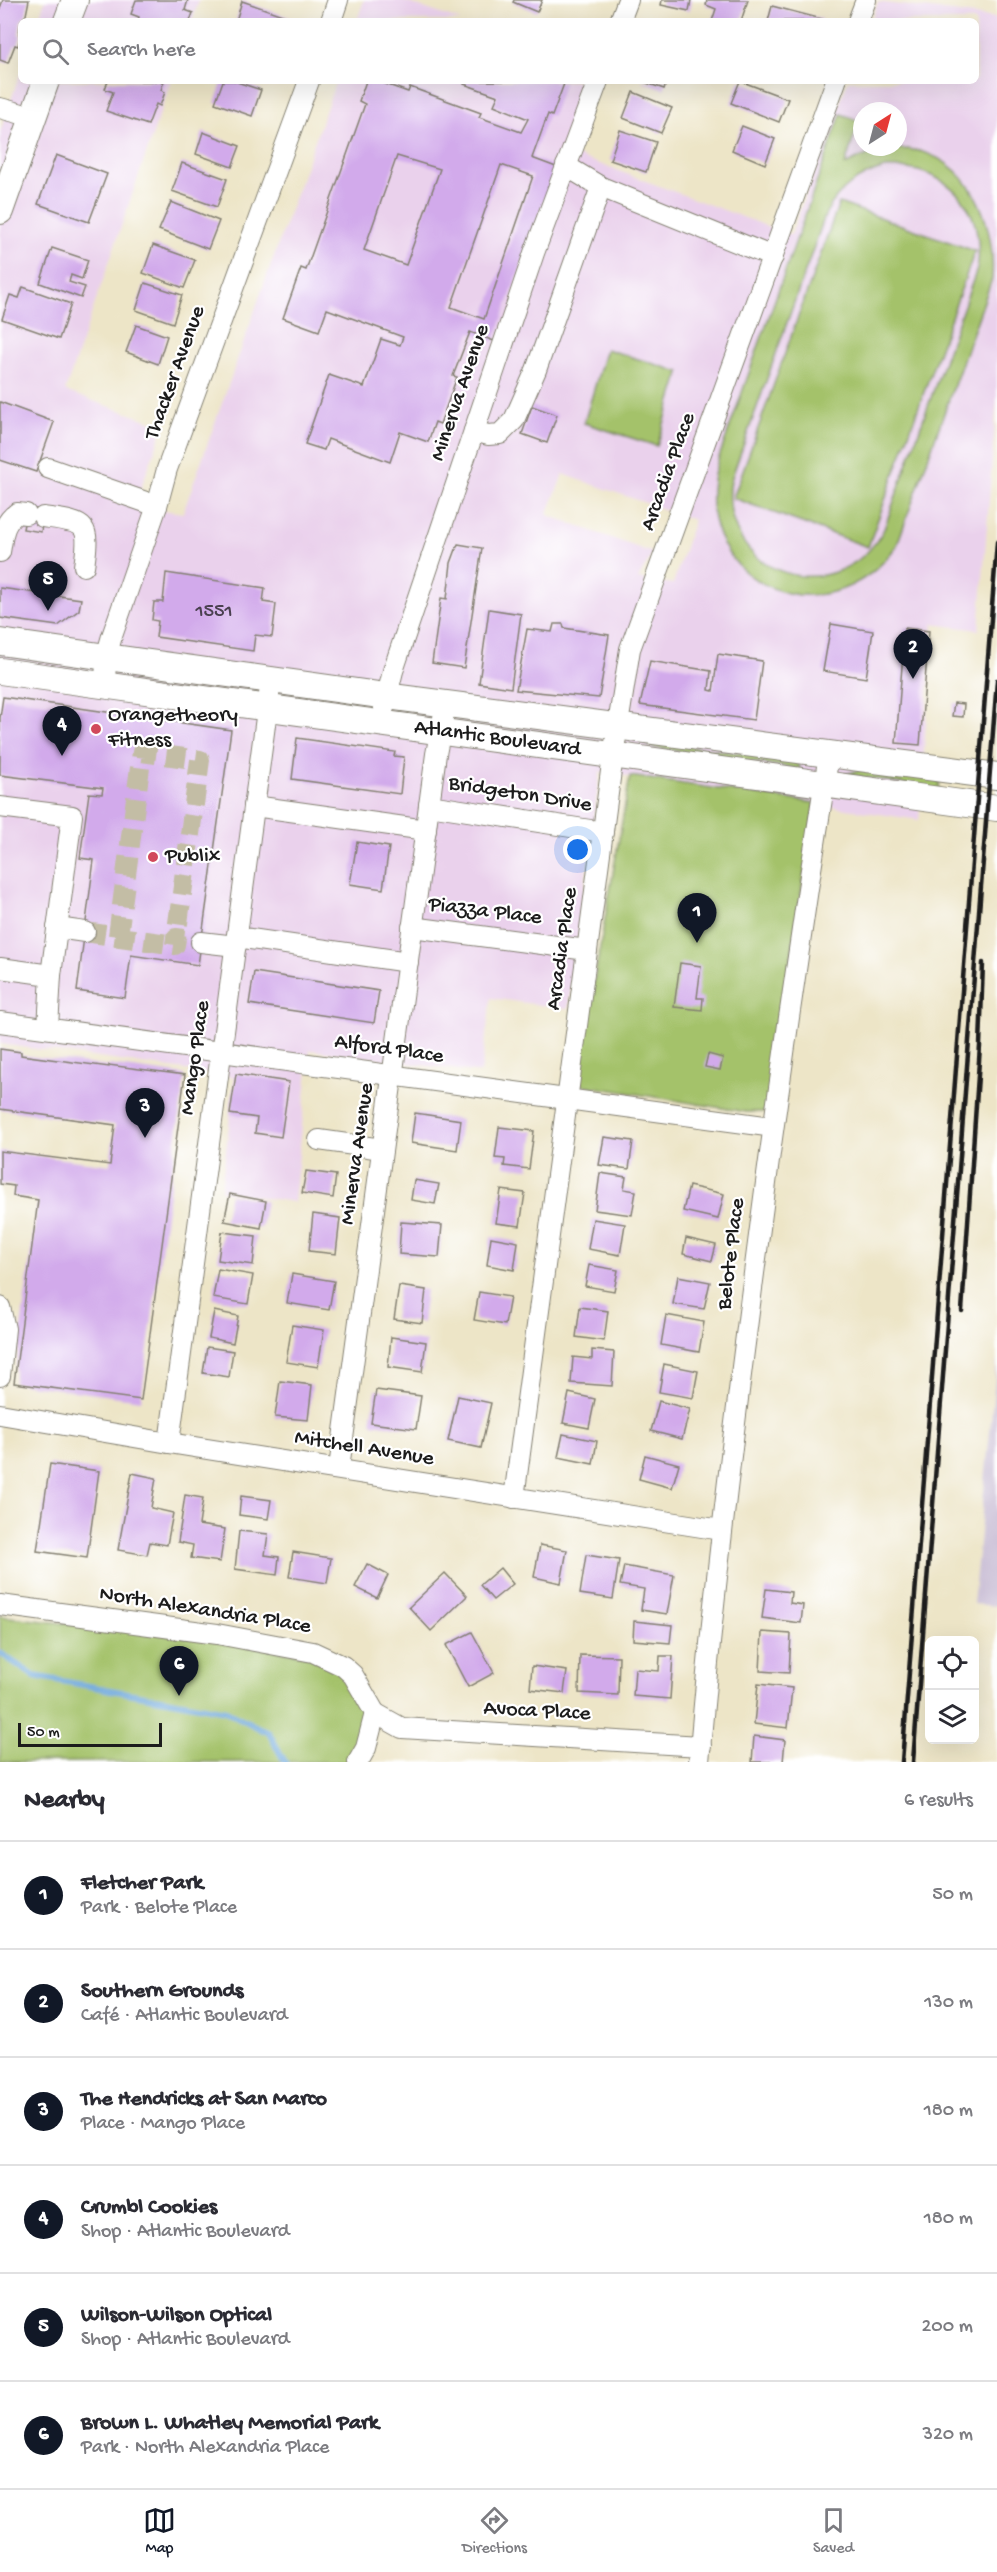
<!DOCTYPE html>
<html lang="en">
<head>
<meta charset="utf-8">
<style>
	:root { --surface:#fff; --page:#f7f7f7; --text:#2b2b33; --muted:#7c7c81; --line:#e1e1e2; --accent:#111827 }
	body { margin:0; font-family:"Gochi Hand",sans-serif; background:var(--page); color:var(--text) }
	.controls { position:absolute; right:18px; bottom:18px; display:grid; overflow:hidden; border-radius:9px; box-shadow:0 6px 24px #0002 }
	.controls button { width:54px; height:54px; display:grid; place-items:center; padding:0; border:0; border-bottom:2px solid var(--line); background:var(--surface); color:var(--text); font:30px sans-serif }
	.compass { position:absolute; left:853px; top:102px; width:54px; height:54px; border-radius:50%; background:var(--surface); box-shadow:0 6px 24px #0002; rotate:36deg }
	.scale { position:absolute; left:18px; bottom:15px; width:144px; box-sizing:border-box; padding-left:6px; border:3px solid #1c1c1c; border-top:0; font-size:16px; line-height:21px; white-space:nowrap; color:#1c1c1c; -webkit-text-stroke:4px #fff; paint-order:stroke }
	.you { position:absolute; left:578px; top:850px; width:21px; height:21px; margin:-15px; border:4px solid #fff; border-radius:50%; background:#1a73e8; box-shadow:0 0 0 9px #1a73e833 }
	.badge { display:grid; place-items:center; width:39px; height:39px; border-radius:50%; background:var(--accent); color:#fff; font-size:20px; font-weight:700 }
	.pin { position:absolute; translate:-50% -50px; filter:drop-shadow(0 2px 3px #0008) }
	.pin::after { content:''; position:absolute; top:32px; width:21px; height:18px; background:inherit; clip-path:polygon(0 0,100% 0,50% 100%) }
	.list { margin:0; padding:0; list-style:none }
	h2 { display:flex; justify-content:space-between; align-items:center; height:78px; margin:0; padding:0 24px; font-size:26px }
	h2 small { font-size:20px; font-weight:400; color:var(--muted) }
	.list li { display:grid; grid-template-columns:39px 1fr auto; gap:18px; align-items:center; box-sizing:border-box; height:108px; padding:0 24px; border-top:2px solid var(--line) }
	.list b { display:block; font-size:22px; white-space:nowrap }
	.list p { margin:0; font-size:20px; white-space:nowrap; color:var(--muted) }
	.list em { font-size:20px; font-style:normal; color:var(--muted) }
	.icon { flex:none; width:33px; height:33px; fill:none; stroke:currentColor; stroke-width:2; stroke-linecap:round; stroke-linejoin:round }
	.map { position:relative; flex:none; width:997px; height:1762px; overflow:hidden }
	.search { position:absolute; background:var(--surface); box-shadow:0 6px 24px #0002; left:18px; right:18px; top:18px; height:66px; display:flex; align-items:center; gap:15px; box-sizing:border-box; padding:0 21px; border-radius:9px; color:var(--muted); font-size:22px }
	.sheet { height:726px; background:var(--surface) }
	nav { display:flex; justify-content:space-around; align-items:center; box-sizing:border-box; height:84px; border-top:2px solid var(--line); background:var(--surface); font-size:16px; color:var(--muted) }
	nav a { display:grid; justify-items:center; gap:3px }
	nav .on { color:var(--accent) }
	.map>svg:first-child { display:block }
	.built { fill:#ead1ec; fill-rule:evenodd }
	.industrial { fill:#cabfd6 }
	.green { fill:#a4c26a; stroke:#606f43; stroke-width:1.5; fill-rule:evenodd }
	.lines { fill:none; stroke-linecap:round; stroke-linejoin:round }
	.stream { stroke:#69a5da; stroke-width:6 }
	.building { fill:#d2aaeb; fill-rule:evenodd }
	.minor-tunnel { stroke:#c3bda5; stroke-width:20; stroke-dasharray:20 10; stroke-linecap:butt }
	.minor-casing { stroke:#848072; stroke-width:22 }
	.major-casing { stroke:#848072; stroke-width:28 }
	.minor { stroke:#fff; stroke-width:20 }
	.major { stroke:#fff; stroke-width:26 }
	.rail { stroke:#1c1c1c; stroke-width:4.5 }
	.poi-dot { fill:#d1495b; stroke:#fff; stroke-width:2 }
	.labels { text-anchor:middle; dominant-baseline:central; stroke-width:4.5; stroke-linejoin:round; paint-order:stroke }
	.number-label { font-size:20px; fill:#4a4050 }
	.street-label { font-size:22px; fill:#1c1c1c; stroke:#fff }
	.poi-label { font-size:22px; fill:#1c1c1c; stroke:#fff; text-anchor:start }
</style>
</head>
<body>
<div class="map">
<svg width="997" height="1762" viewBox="0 0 997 1762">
	<rect width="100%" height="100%" fill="#fff"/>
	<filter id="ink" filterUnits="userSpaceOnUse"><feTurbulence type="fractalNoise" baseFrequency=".0167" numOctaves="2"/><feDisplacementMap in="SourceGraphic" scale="12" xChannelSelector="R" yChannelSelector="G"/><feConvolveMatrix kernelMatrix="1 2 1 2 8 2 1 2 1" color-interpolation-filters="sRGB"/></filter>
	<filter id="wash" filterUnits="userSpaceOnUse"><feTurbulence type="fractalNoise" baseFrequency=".008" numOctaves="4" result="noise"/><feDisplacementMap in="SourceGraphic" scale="24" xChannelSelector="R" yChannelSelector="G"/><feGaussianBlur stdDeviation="1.35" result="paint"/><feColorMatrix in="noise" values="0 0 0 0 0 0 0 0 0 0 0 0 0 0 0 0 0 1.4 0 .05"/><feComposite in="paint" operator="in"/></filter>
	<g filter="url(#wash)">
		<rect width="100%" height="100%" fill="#ede5c7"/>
		<!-- built -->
		<g class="built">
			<path d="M45,0H199L192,21H38Z"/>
			<path d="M364,0H401L461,21H357Z"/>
			<path d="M878,2L997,18V397L979,630L933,624L919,820L600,772L568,1009L491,998L481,1073L310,1050L294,1202L221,1191L235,1077L0,1044V132L21,71V81H171L65,391L164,426L134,506L183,513L336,81H587L562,150L791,235L848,81H976V21H871ZM862,111H898V147H862ZM563,474L694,520L673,584L638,579L653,553L547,515Z"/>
		</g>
		<!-- industrial -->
		<path class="industrial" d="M997,1359V1606L973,1604Z"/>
		<!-- green -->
		<g class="green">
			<path d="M841,114L859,121L845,165C860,157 875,151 892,149C962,144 997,214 992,279L897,545C825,649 680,577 718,460ZM885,168C947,165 987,207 977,269L884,529C838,614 716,576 731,480L826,213C839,189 858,176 885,168Z"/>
			<path d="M839,203L975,251L868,547L733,498Z"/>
			<path d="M606,349L680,372L657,446L584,423Z"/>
			<path d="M652,742L789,759L799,764L800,769L650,747L647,744Z"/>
			<path d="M862,769L940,776L939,790L846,774Z"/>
			<path d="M630,776L815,803L768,1106L763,1112H746L576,1084Z"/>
			<path d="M0,1616L214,1640L311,1656L348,1678L368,1714L354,1756L347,1762H0Z"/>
		</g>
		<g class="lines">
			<!-- stream -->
			<path class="stream" d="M0,1653L34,1676L226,1711L269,1733L285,1762"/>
		</g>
		<g id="blocks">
			<!-- building -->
			<g class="building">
				<path d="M3,0H29L26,15L21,21L19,34L21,36L18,46L15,45L8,63L0,60V8Z"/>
				<path d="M136,0H188L185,10L193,13L190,21H138L139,17L131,14Z"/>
				<path d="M514,0H542L537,12L513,2Z"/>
				<path d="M662,0H691L689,11L661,5Z"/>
				<path d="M707,0H748L741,21H712L716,9L706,5Z"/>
				<path d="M242,1L291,18L290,21H236Z"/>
				<path d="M772,6L822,19V21H768Z"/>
				<path d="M108,81H164L161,90L165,92L160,106L156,104L148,125L106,111L113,92L105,89Z"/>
				<path d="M223,81H234L261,90L252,116L215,103Z"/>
				<path d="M366,81H377L408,92L410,87L481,113L479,117L521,132L528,119L494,105L498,96L464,84L465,81H565L552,116L548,114L532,158L556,167L494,341L470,332L453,376L457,377L440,424L435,422L428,442L400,432L390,462L328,439L324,450L305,444L329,375L364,387L381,339L400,345L403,337L327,309L319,331L283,318L301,268L306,270L365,104L359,101ZM397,156L440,169L406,265L364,250ZM501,165L533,176L484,319L451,307Z"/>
				<path d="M641,81H667L664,89Z"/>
				<path d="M740,81L788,99L779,122L731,103Z"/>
				<path d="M633,92L672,108L661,133L623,118Z"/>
				<path d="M742,126L775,139L765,164L732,150Z"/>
				<path d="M620,130L656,142L646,172L610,160Z"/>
				<path d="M203,132L240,146L232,167L196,154Z"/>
				<path d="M56,155L107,174L89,222L38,204Z"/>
				<path d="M182,163L227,179L217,207L172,191Z"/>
				<path d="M171,202L219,221L208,249L159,230Z"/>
				<path d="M153,245L195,260L184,288L143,273Z"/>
				<path d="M52,248L88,260L82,279L71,275L69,282L85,287L81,298L40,283Z"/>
				<path d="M145,283L182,295L173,323L136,310Z"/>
				<path d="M23,287L71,304L59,339L2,319L10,295L19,298Z"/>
				<path d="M136,325L167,336L158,364L126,352Z"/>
				<path d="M0,402L54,422L36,472L0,460Z"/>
				<path d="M532,406L557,415L547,443L522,434Z"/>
				<path d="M27,508L44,510L41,532L23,529Z"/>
				<path d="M458,544L482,548L464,668L432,663L441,598L447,599L451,563Z"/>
				<path d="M166,573L265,588L263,602L276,604L272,637L255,635L253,651L156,637L158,621L152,620L154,602H163Z"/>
				<path d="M0,588L81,599L79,610L58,626L0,618Z"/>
				<path d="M489,609L521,614L511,688L479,683Z"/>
				<path d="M554,624H563L564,628L609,635L599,698L516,690L527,629L552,632Z"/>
				<path d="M831,624L873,631L866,678L823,671Z"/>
				<path d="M905,628L929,631L920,745L896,743Z"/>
				<path d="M718,654L762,661L754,720L640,705L650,661L711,671L709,690L713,691Z"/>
				<path d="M3,697L231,730L198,965L131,955L125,998L77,991L94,860L80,858L89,793L102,794L103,788L0,775V718Z"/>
				<path d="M954,703L964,704L963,717L952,716Z"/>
				<path d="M297,738L395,752L394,756L404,757L400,794L292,779Z"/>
				<path d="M357,842L389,847L383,889L350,884Z"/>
				<path d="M680,963L701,966L697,998H703L702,1010L674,1007Z"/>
				<path d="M254,972L379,991L374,1023L249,1004Z"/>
				<path d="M0,1049L21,1052V1055L109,1067V1065L185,1075L141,1400L14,1383L38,1200L13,1196L14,1186L0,1184V1151L110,1165L115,1125L0,1109Z"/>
				<path d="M708,1054L723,1058L720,1070L705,1067Z"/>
				<path d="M236,1074L289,1082L281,1137L255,1133L257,1118L230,1114Z"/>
				<path d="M415,1113L461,1120L457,1150L411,1143Z"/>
				<path d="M499,1127L534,1131L529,1169L504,1166L505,1159L495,1158Z"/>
				<path d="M604,1137L633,1141L629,1169L599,1165Z"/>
				<path d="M306,1171L336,1175L333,1198L302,1193Z"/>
				<path d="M600,1173L626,1177L624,1189L636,1191L632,1215L595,1210Z"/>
				<path d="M414,1180L439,1184L435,1204L411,1200Z"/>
				<path d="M689,1186L724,1194L718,1219L683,1211Z"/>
				<path d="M501,1190L525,1193L520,1226L496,1223Z"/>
				<path d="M230,1194L266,1201L261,1228L224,1221Z"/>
				<path d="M313,1214L340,1218L336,1254L309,1251Z"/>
				<path d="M593,1219L625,1224L620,1255L588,1249Z"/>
				<path d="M401,1222L442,1225L439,1257L399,1254Z"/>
				<path d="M222,1232L256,1236L253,1265L218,1260Z"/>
				<path d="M491,1237L518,1242L514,1270L487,1265Z"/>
				<path d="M686,1238L716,1245L712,1261L683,1254Z"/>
				<path d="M589,1265L618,1270L614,1291L585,1286Z"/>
				<path d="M218,1269L253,1275L248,1304L213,1298Z"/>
				<path d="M292,1274L334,1281L329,1310L287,1303Z"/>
				<path d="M678,1276L710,1282L704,1309L673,1304Z"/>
				<path d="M399,1286L426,1290L422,1323L394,1319Z"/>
				<path d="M479,1292L510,1297L505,1325L474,1320Z"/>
				<path d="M580,1307L608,1311L604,1341L576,1337Z"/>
				<path d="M214,1311L238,1316L233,1343L209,1338Z"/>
				<path d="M666,1315L704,1322L699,1352L661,1345Z"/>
				<path d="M292,1325L324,1330L318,1367L286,1362Z"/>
				<path d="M391,1337L426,1342L422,1372L388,1367Z"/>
				<path d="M207,1347L233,1351L229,1377L203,1373Z"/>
				<path d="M592,1350L614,1352L612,1386L571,1383L573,1357L592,1359Z"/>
				<path d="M664,1364L698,1371L693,1398L659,1392Z"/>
				<path d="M280,1381L312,1385L308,1420L275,1417Z"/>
				<path d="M376,1390L421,1396L416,1429L371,1423Z"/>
				<path d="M569,1393L595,1399L589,1428L563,1423Z"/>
				<path d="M458,1396L491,1403L481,1448L448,1441Z"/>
				<path d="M659,1401L690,1409L682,1439L651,1431Z"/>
				<path d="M563,1434L597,1441L593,1464L558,1457Z"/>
				<path d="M645,1455L679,1464L672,1488L639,1479Z"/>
				<path d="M50,1464L99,1471L87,1558L37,1551Z"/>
				<path d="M132,1473L156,1478L151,1508L173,1513L167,1545L150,1542L147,1555L118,1550Z"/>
				<path d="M185,1495L203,1498L199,1525L225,1529L220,1562L191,1558L193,1545L178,1542Z"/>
				<path d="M241,1496L271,1500L268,1519L239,1515Z"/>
				<path d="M239,1531L268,1534L265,1555L279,1557L277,1575L235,1569Z"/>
				<path d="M540,1545L567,1550L561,1583L534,1577Z"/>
				<path d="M293,1552L331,1558L327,1583L289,1577Z"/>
				<path d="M586,1555L619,1560L613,1599L580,1594Z"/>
				<path d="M367,1564L388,1575L377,1598L355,1587Z"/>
				<path d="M624,1566L674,1575L667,1614L641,1610L644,1589L620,1585Z"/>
				<path d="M500,1568L513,1584L493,1600L480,1585Z"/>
				<path d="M445,1573L467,1596L431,1631L409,1607Z"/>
				<path d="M766,1589L791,1592L790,1603L803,1605L801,1623L762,1618Z"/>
				<path d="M634,1621L672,1625L670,1643L633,1640Z"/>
				<path d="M472,1632L494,1673L468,1687L446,1645Z"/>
				<path d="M762,1632L791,1634L789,1673L760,1671Z"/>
				<path d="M580,1655L619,1656L618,1695L579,1693Z"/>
				<path d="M660,1656H673L670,1699L633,1696L635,1669L659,1671Z"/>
				<path d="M532,1666L567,1671L564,1693L530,1689Z"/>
				<path d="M758,1684L792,1688L788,1728L754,1724Z"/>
				<path d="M754,1736L785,1740L783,1762H752Z"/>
			</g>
		</g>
	</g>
	<g filter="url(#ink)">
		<use href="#blocks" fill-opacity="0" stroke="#848072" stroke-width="1.5"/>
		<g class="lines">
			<!-- minor-tunnel -->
			<g class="minor-tunnel">
				<path d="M85,932L175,945L176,938L184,939"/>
				<path d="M118,936L142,752L200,760L176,938"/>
			</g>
			<!-- minor casing -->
			<g class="minor-casing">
				<g id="minor">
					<path d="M331,21L338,0"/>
					<path d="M620,21L628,0"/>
					<path d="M858,21L866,0"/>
					<path d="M0,108L33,117"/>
					<path d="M601,187L773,257"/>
					<path d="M474,431L488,435L500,434L514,420L536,370L601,187L566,166"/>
					<path d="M48,468L157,506"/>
					<path d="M43,517C85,523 91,521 84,566"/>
					<path d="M0,552C3,535 3,523 17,513L26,514"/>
					<path d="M105,686L106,657L112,636L157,506L167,469L309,81"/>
					<path d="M384,708L393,671L534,253L598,81"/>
					<path d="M429,805L603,832"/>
					<path d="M254,806L426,830"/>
					<path d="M0,807L72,816L51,975L48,1028"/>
					<path d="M412,927L587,950"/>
					<path d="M57,928L85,932"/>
					<path d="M237,937L408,962"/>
					<path d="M201,942L236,946"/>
					<path d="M0,968L51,975"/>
					<path d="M0,1022L773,1127"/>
					<path d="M319,1140L382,1149"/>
					<path d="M0,1307L5,1329L0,1376"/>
					<path d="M0,1414L169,1443L721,1530"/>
					<path d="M169,1443L271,680"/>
					<path d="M339,1468L436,754L446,703"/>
					<path d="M514,1498L613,756L630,649L836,81"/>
					<path d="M0,1605L217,1634L313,1652L343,1666L353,1675L375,1713"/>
					<path d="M375,1713L402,1728L701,1746"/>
					<path d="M358,1762L366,1748L375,1713"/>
					<path d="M699,1762C711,1614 729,1467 748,1320C772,1131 799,942 829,754"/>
				</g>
			</g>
			<!-- major casing -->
			<g class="major-casing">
				<g id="major">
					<path d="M67,21L75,0"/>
					<path d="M0,211L46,81"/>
					<path d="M0,642L386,696L997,776"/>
					<path id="s1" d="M0,671L997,808"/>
				</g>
			</g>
			<!-- minor -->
			<use href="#minor" class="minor"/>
			<!-- major -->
			<use href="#major" class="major"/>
			<!-- rail -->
			<g class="rail">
				<path d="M962,1311L980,1046L983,963"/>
				<path d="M902,1762L997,542"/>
				<path d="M913,1762L997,680"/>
			</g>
		</g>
	</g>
	<!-- markers -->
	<g class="poi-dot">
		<circle cx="96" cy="729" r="6"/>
		<circle cx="153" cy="857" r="6"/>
	</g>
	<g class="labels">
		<!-- number labels -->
		<g class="number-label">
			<text x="214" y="612">1551</text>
		</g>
		<!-- street labels -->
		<g class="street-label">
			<text transform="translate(176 373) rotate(-70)">Thacker Avenue</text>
			<text transform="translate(461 393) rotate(-71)">Minerva Avenue</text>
			<text transform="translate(669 472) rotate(-70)">Arcadia Place</text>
			<text stroke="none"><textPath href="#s1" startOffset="502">Atlantic Boulevard</textPath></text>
			<text transform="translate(520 795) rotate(9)">Bridgeton Drive</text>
			<text transform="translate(485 912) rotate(7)">Piazza Place</text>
			<text transform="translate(563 949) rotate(-82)">Arcadia Place</text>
			<text transform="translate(389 1050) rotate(8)">Alford Place</text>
			<text transform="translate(196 1058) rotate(-82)">Mango Place</text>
			<text transform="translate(358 1154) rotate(-82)">Minerva Avenue</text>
			<text transform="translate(732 1254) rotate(-83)">Belote Place</text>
			<text transform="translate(364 1449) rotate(9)">Mitchell Avenue</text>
			<text transform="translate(205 1611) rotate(9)">North Alexandria Place</text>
			<text transform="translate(537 1712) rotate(3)">Avoca Place</text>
		</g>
		<!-- poi labels -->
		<g class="poi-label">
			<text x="108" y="716">Orangetheory<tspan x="108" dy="25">Fitness</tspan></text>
			<text x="165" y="857">Publix</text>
		</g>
	</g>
</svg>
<div class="controls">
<button><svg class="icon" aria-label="locate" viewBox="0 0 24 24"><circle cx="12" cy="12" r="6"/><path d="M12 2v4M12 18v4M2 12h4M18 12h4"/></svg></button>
<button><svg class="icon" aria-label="layers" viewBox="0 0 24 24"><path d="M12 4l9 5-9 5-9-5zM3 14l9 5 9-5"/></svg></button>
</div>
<svg class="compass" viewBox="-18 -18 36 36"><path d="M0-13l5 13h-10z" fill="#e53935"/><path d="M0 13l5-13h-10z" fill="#7c7c81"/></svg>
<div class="scale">50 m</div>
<div class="you"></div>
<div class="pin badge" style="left:697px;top:943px">1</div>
<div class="pin badge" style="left:913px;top:679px">2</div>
<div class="pin badge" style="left:145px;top:1138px">3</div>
<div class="pin badge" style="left:62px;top:756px">4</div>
<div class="pin badge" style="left:48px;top:611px">5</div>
<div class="pin badge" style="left:179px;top:1696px">6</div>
<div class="search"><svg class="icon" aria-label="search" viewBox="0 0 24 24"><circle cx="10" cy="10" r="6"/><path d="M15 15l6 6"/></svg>Search here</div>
</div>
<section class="sheet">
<h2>Nearby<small>6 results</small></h2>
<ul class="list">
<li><span class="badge">1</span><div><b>Fletcher Park</b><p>Park · Belote Place</p></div><em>50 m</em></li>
<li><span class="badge">2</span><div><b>Southern Grounds</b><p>Café · Atlantic Boulevard</p></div><em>130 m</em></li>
<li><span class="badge">3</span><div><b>The Hendricks at San Marco</b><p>Place · Mango Place</p></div><em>180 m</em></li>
<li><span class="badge">4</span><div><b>Crumbl Cookies</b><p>Shop · Atlantic Boulevard</p></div><em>180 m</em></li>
<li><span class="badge">5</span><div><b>Wilson-Wilson Optical</b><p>Shop · Atlantic Boulevard</p></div><em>200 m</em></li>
<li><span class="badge">6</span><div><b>Brown L. Whatley Memorial Park</b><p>Park · North Alexandria Place</p></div><em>320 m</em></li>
</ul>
</section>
<nav>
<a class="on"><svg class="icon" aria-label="map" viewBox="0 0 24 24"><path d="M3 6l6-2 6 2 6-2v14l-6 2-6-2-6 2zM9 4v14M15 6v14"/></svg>Map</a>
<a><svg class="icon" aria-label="directions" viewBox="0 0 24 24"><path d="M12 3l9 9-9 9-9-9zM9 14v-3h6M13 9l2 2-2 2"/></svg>Directions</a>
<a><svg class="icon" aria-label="saved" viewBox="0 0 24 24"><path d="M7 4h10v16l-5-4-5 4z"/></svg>Saved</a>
</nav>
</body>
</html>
